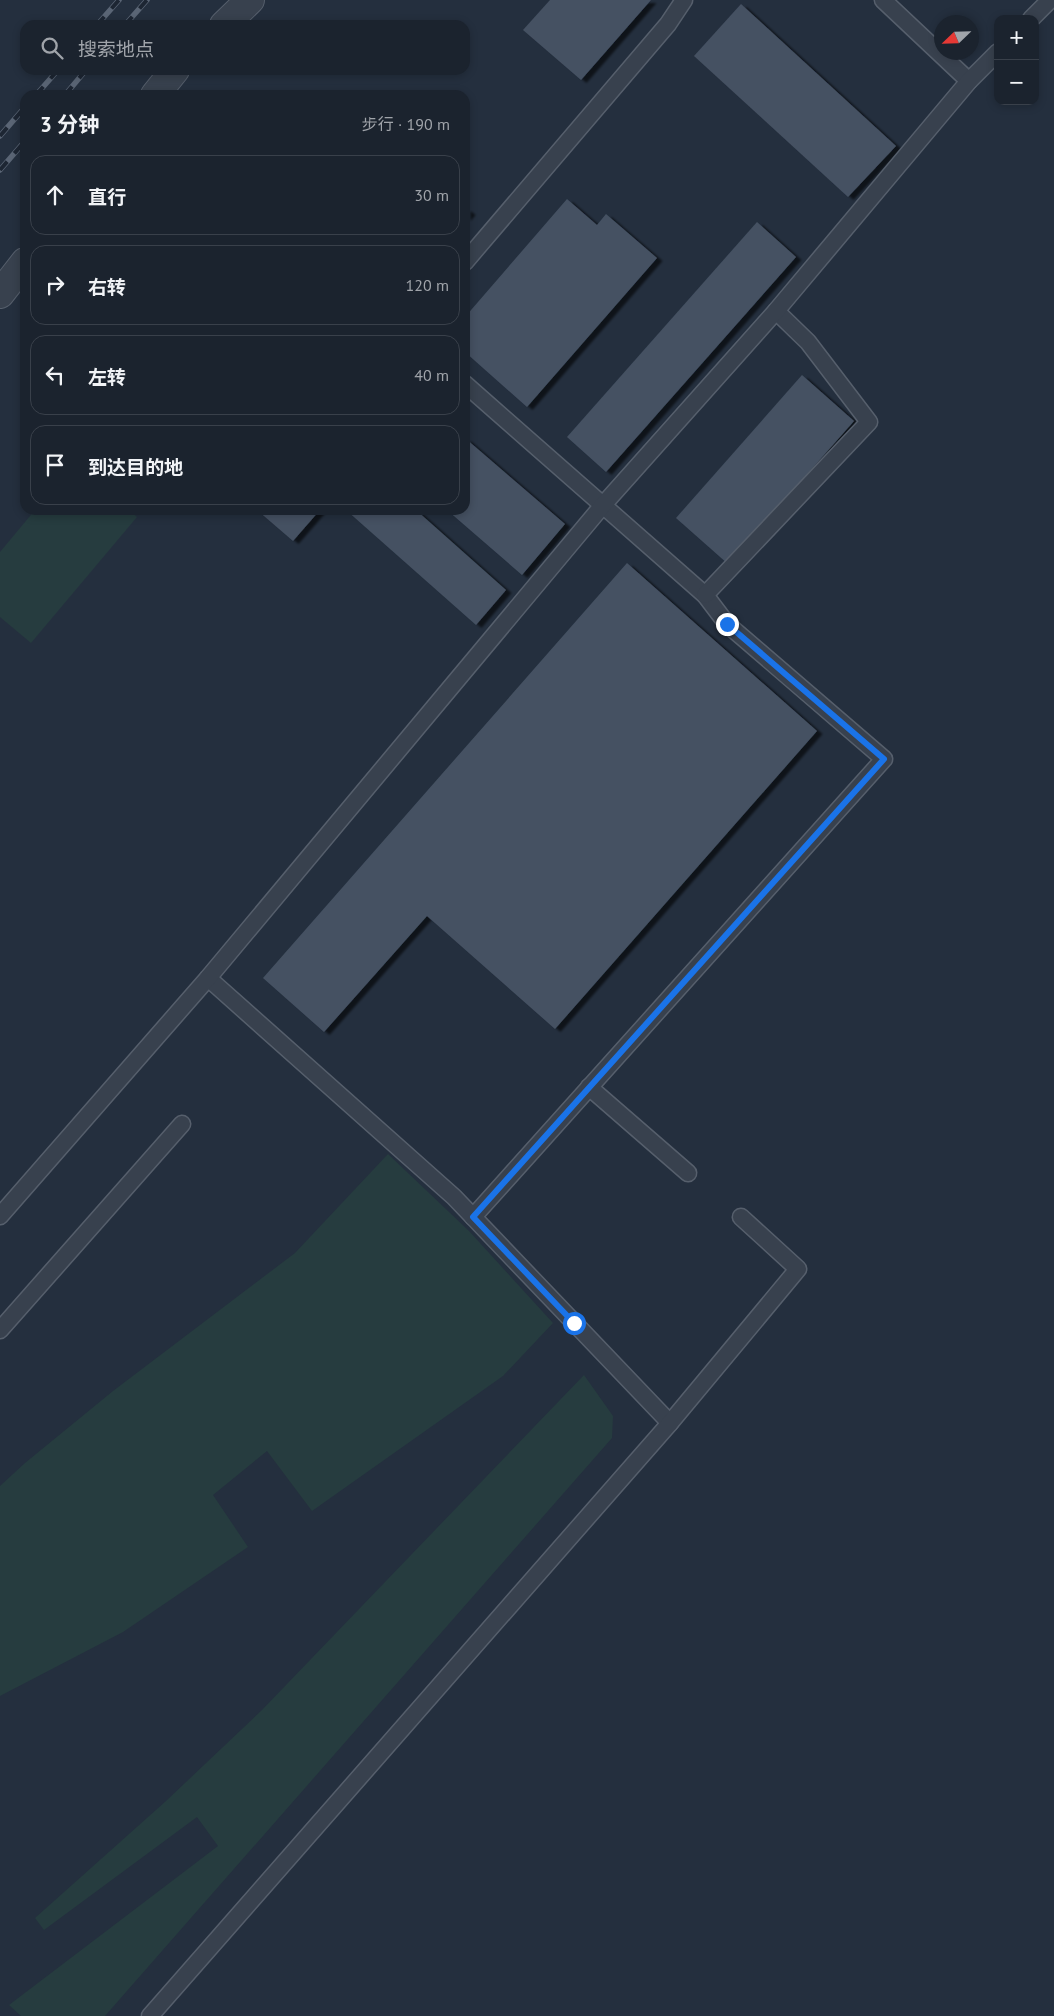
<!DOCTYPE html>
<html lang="zh">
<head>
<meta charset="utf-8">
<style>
	:root { --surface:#1b232e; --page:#282f3a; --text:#f1f3f6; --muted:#a0a4aa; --line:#39404a }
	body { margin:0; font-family:"PT Sans","Noto Sans SC",sans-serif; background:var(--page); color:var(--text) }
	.controls { position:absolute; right:15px; top:15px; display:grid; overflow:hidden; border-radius:10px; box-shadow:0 2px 8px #0003 }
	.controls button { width:45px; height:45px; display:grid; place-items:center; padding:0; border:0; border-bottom:1px solid var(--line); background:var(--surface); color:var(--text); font:25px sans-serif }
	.compass { position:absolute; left:934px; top:15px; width:45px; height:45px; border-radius:50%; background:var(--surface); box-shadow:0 2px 8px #0003; rotate:247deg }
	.stop { position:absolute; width:15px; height:15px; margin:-11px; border:4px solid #1a73e8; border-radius:50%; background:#fff }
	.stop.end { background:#1a73e8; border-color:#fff; box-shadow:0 1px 5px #0008 }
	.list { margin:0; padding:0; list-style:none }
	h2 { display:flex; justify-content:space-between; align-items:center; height:65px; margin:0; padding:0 20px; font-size:21px }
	h2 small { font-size:16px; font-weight:400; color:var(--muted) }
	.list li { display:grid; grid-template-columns:32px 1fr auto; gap:15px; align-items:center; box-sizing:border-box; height:80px; margin:0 10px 10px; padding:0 10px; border:1px solid var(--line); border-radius:15px }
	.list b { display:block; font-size:19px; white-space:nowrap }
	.list em { font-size:16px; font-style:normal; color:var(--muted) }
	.icon { flex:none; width:28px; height:28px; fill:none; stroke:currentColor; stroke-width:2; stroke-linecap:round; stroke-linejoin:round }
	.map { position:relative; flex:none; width:1054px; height:2016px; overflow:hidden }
	.search { position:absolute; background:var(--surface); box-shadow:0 2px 8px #0003; left:20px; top:20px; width:450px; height:55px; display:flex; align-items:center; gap:12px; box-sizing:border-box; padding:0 18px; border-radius:15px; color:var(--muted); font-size:19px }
	.panel { position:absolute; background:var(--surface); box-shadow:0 2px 8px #0003; left:20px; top:90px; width:450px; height:425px; border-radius:15px }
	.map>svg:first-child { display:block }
	.green { fill:#263c3f }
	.building { fill:#455162; filter:url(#shadow) }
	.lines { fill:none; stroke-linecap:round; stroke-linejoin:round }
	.lane-casing { stroke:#565f6c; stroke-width:19 }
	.street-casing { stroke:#565f6c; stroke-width:30 }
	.lane { stroke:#38414e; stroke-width:16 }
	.street { stroke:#38414e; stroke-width:28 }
	.rail-casing { stroke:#5a6575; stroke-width:5.5 }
	.rail { stroke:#1d2633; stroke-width:4; stroke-dasharray:11; stroke-linecap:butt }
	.route { stroke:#1a73e8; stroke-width:6 }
</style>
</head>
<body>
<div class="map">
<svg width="1054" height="2016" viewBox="0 0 1054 2016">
	<defs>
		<filter id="shadow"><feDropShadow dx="5.5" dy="3" stdDeviation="1" flood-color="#0009"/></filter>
	</defs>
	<rect width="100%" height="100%" fill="#242f3e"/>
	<!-- green -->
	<g class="green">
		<path d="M35,510H129L137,517L31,643L0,617V552Z"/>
		<path d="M388,1154L469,1231L553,1323L503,1376L312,1511L267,1451L213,1495L248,1547L123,1632L0,1696V1486L25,1463L113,1391L295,1253Z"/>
		<path d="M584,1375L613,1416L612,1438L105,2016H21L9,2005L218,1846L197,1817L44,1930L35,1918L166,1801L262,1710Z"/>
	</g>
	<!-- building -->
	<g class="building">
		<path d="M550,0H651L581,80L523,30Z"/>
		<path d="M741,4L896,146L848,197L694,56Z"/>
		<path d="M567,199L597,225L606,214L657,258L527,407L465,352V317Z"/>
		<path d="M465,208L470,212L465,218Z"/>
		<path d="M757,222L796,257L606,472L567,437Z"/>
		<path d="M802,375L854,421L728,564L676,518Z"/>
		<path d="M465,438L565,524L522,575L447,510H465Z"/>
		<path d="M257,510H320L293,541Z"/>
		<path d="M346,510H416L506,590L476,625Z"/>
		<path d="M627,563L817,731L555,1029L427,916L324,1032L263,978Z"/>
	</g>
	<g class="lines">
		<!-- lane casing -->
		<g class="lane-casing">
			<g id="lane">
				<path d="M883,0L969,81"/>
				<path d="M1031,19L1050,0"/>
				<path d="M465,262L668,24L684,0"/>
				<path d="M465,384L705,595L727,624L884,759L473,1217"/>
				<path d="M705,595L869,422L808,342L776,311"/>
				<path d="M208,978L454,1197L670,1423"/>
				<path d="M589,1087L688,1173"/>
				<path d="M0,1216L208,978L603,505L776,311L969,81L998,52"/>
				<path d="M0,1330L182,1124"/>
				<path d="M150,2016L670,1423L798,1269L741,1217"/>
			</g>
		</g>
		<!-- street casing -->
		<g class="street-casing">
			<g id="street">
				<path d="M224,25L250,0"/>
				<path d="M155,95L175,70"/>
				<path d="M0,294L25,262"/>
			</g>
		</g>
		<!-- lane -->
		<use href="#lane" class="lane"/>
		<!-- street -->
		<use href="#street" class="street"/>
		<!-- rail casing -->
		<g class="rail-casing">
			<g id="rail">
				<path d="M97,25L119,0"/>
				<path d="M125,25L147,0"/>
				<path d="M36,95L58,70"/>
				<path d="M65,95L86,70"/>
				<path d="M0,136L25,107"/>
				<path d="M0,170L25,141"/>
			</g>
		</g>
		<!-- rail -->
		<use href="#rail" class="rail"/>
	</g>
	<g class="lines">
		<!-- route -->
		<path class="route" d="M574,1323L473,1217L884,759L727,624"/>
	</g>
</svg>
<div class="controls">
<button>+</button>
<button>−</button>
</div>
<svg class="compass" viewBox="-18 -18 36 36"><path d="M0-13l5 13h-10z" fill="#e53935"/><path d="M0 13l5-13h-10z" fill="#a0a4aa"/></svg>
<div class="stop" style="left:574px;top:1323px"></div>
<div class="stop end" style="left:727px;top:624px"></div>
<div class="search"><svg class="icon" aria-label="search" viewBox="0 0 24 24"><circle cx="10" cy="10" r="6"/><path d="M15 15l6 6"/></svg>搜索地点</div>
<section class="panel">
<h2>3 分钟<small>步行 · 190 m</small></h2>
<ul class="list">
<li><svg class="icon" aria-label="ahead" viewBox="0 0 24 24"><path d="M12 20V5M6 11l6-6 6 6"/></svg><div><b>直行</b></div><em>30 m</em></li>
<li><svg class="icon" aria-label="right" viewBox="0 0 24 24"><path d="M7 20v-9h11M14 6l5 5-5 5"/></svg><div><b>右转</b></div><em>120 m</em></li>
<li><svg class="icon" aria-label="left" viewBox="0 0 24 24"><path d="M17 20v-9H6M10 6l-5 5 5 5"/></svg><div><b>左转</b></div><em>40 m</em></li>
<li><svg class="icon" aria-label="arrive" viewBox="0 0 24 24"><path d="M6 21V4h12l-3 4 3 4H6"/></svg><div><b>到达目的地</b></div></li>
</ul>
</section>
</div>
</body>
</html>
